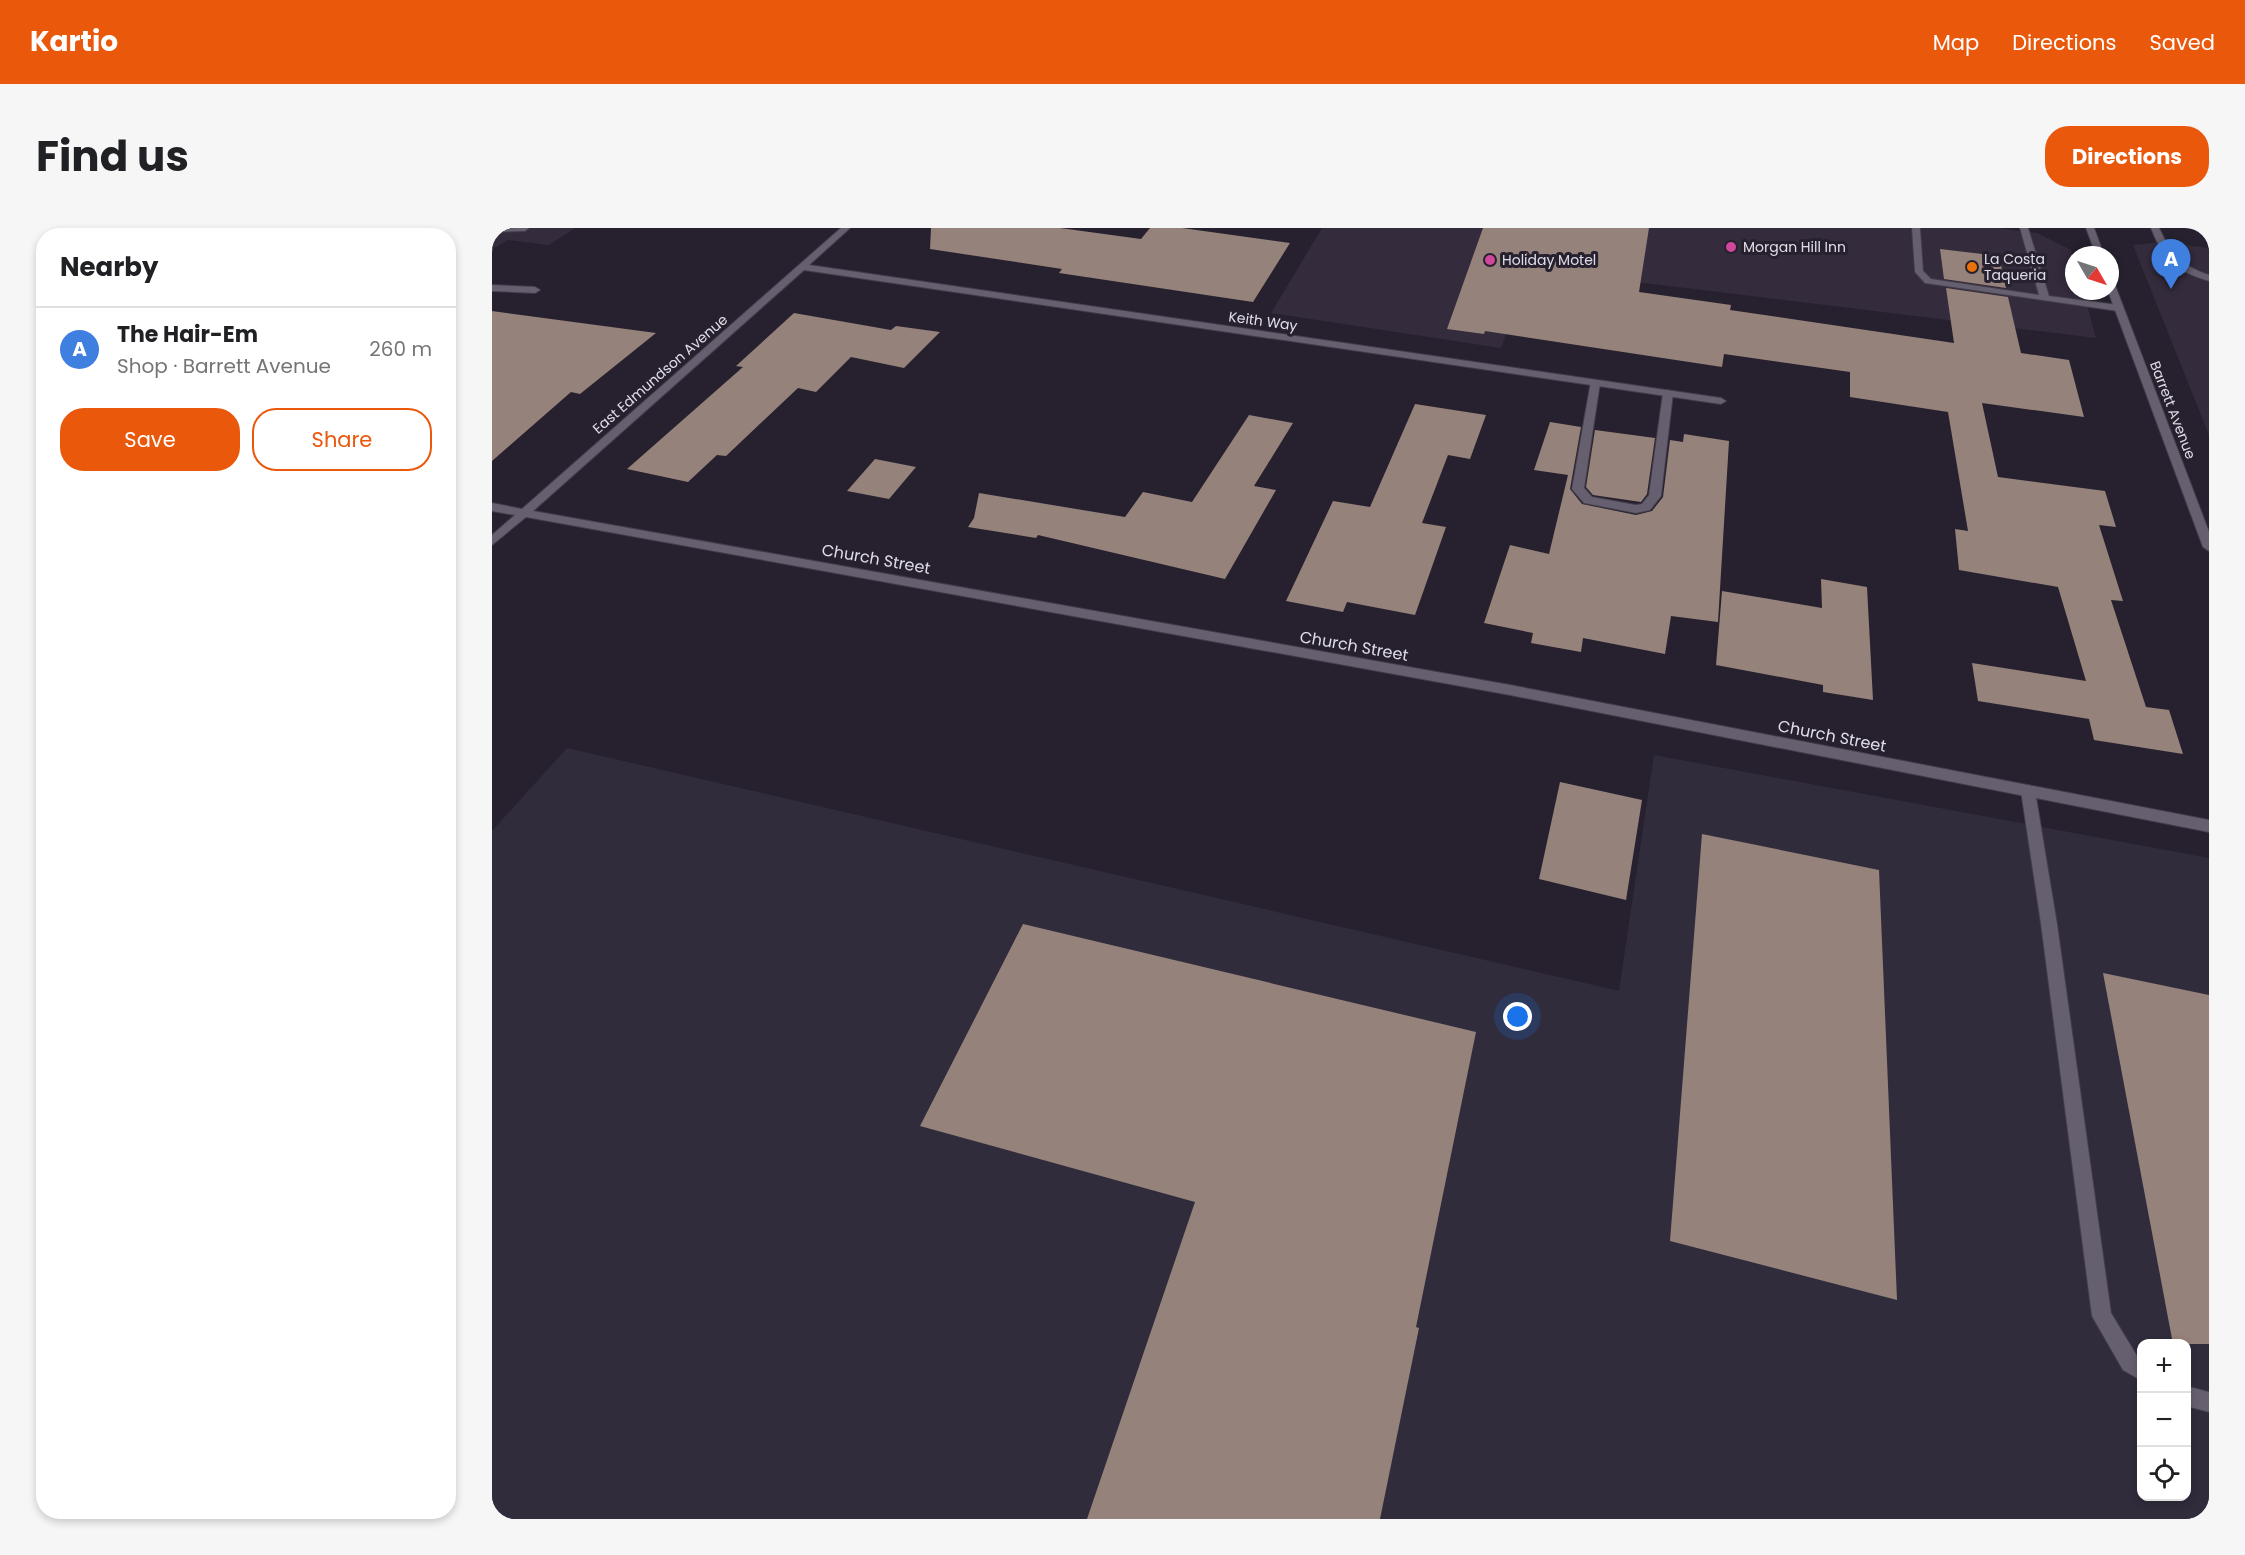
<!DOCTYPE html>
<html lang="en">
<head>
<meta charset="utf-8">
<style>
	:root { --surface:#fff; --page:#f6f6f6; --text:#202124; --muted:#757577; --line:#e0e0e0; --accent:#ea580c }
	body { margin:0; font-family:Poppins,sans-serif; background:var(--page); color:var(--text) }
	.controls { position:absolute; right:18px; bottom:18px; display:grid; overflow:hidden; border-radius:12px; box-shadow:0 3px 9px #0003 }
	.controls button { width:54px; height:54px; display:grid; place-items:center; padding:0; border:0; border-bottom:2px solid var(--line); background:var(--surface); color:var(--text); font:30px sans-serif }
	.compass { position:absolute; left:1573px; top:18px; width:54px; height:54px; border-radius:50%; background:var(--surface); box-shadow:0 3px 9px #0003; rotate:129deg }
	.you { position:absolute; left:1026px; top:789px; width:21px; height:21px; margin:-15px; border:4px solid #fff; border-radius:50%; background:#1a73e8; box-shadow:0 0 0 9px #1a73e833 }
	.badge { display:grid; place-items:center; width:39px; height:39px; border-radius:50%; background:var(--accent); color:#fff; font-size:20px; font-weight:700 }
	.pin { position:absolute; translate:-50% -50px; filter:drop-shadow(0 2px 3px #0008) }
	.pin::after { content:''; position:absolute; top:32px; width:21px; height:18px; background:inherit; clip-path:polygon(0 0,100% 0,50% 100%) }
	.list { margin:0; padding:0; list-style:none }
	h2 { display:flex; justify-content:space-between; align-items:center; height:78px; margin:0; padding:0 24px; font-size:26px }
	h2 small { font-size:20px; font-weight:400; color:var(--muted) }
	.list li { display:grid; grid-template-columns:39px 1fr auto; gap:18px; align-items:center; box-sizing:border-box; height:84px; padding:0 24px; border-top:2px solid var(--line) }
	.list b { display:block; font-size:22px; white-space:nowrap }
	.list p { margin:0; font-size:20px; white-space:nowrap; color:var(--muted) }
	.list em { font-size:20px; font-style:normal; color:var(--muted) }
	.actions { display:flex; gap:12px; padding:18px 24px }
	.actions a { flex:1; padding:14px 0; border:2px solid var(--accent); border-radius:24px; text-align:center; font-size:21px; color:var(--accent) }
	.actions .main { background:var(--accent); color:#fff }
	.icon { flex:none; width:33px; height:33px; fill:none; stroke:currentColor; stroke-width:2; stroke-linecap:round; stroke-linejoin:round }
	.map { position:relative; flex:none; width:1717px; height:1291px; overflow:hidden; border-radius:24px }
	header { display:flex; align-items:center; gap:36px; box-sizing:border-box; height:84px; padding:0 30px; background:var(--accent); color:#fff }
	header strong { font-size:28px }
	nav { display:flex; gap:33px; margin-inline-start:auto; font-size:21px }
	.intro { display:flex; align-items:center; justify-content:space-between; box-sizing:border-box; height:144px; padding:0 36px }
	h1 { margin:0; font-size:42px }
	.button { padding:15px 27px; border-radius:24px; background:var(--accent); color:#fff; font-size:21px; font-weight:700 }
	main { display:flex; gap:36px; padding:0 36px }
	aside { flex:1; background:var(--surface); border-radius:24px; box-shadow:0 3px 9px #0003 }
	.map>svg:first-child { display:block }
	.built { fill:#342b3d }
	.industrial { fill:#312c3c; fill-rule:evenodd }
	.building { fill:#95827a }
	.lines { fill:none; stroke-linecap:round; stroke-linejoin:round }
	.service-casing { stroke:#423d49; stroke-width:2 }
	.minor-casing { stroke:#423d49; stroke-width:2 }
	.service { fill:#665f6f; fill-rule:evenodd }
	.minor { fill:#665f6f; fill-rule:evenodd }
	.hotel-dot { fill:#d1479c; stroke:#27212f; stroke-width:2 }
	.food-dot { fill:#e8710a; stroke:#27212f; stroke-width:2 }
	.labels { text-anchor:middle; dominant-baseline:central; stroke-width:6; stroke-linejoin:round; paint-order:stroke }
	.far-poi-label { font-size:14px; fill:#e0dde6; stroke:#27212f; text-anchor:start }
	.far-street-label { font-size:14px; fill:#e0dde6; stroke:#27212f }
	.street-label { font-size:16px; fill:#e0dde6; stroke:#27212f }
</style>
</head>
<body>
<header>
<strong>Kartio</strong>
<nav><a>Map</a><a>Directions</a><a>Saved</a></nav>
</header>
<div class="intro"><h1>Find us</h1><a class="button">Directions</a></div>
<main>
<aside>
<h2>Nearby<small></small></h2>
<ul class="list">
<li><span class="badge" style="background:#3f7fe0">A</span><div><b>The Hair-Em</b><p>Shop · Barrett Avenue</p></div><em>260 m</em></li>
</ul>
<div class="actions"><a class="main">Save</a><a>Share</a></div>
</aside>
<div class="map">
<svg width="1717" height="1291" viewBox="0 0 1717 1291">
	<rect width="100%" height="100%" fill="#27212f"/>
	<!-- built -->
	<g class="built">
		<path d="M0,0H83L57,17L16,12L0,21Z"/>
		<path d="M830,0H1505L1545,5L1579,22L1582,31V63H1591L1604,110L1038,41L1009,120L779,85Z"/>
		<path d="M1670,14L1717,20V207L1641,17Z"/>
	</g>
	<!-- industrial -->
	<path class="industrial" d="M75,520L1127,763L1162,527L1717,630V1291H0V603ZM1650,1116H1694V1268H1650Z"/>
	<!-- building -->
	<g class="building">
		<path d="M439,0H568L649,11L658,0H690L798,15L761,74L567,45L570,41L438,21Z"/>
		<path d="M991,0H1157L1147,64L1239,77L1238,82L1462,115L1454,60L1516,69L1529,125L1577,132L1592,189L1490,175L1506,249L1613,263L1624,299L1607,297L1631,373L1619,372L1654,479L1677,482L1691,526L1602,512L1597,491L1486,473L1480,435L1594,453L1566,359L1467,342L1463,301L1476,303L1456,184L1358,169V144L1232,126L1230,139L993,103L992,106L955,101Z"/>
		<path d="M1448,21L1507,28L1514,60L1452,51Z"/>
		<path d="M0,83L164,105L88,166L79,164L0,233Z"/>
		<path d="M302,85L399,102L404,98L448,104L412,140L359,129L324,164L306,160L234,228L225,227L196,254L135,241L251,139L244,138Z"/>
		<path d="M923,176L994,187L978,231L956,227L930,295L954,299L923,387L855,374L851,384L794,373L841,273L878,279Z"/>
		<path d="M757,187L801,195L762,258L784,262L733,351L546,307L544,310L476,299L482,290L487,265L633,289L651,264L700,274Z"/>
		<path d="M1058,194L1089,199L1078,261L1090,276L1144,287L1160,283L1171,269L1178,212L1191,214L1192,206L1237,213L1226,394L1179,388L1173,426L1091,410L1089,424L1039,415L1041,405L992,395L1018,317L1057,326L1076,247L1042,242Z"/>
		<path d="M1103,202L1163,210L1155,266L1149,274L1101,267L1094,259Z"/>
		<path d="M383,231L424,239L397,271L355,263Z"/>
		<path d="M1329,351L1375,359L1381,472L1331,464V457L1224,437L1230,363L1330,380Z"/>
		<path d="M1068,554L1150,572L1134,672L1047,651Z"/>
		<path d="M1210,606L1387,642L1405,1072L1178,1013Z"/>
		<path d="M531,696L984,804L924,1099L927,1100L888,1291H595L703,974L428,898Z"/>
		<path d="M1611,745L1717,767V1116H1681Z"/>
	</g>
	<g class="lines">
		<!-- service casing -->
		<g class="service-casing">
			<g id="service">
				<path d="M0,0H37L33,3L0,4Z"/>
				<path d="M1420,0H1428L1431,43L1439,51L1547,67L1528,0H1536L1557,68L1626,77L1631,80L1626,83L1433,55L1423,44Z"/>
				<path d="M1659,0H1667C1679,26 1690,38 1717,47V53C1683,43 1672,32 1659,0Z"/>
				<path d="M0,57L43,59L48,62L43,65L0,63Z"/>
				<path d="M1099,153L1108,155L1092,260L1100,269L1144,277L1150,276L1157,267L1171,165L1176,162L1181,165L1169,268L1158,282L1144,285L1092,275L1080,261Z"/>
				<path d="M1536,557L1541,559L1543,563L1565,696L1619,1085L1645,1128L1650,1131V1153L1631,1142L1600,1088L1549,696L1529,563L1531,559Z"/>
				<path d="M1694,1158L1717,1164V1184L1694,1178Z"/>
			</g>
		</g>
		<!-- minor casing -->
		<g class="minor-casing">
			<g id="minor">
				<path d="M349,0H358L317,37L1229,170L1234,173L1229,176L312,42L41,283L1018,457L1717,592V604L1018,467L34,289L0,317V307L23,287L0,283V275L30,281Z"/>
				<path d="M1594,0H1602L1612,27H1604Z"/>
				<path d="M1618,54L1623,57L1717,304V323L1711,319L1616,63H1618Z"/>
			</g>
		</g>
		<!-- service -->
		<use href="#service" class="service"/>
		<!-- minor -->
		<use href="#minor" class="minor"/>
	</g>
	<!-- markers -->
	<g class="hotel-dot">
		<circle cx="1239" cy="19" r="6"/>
		<circle cx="998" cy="32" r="6"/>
	</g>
	<circle class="food-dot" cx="1480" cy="39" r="6"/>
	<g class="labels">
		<!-- far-poi labels -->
		<g class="far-poi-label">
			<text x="1251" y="19">Morgan Hill Inn</text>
			<text x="1492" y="31">La Costa<tspan x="1492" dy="16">Taqueria</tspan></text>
			<text x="1010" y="32">Holiday Motel</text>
		</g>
		<!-- far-street labels -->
		<g class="far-street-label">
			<text transform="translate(771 93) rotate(8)">Keith Way</text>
			<text transform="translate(168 146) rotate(-41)">East Edmundson Avenue</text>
			<text transform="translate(1681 182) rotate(69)">Barrett Avenue</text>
		</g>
		<!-- street labels -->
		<g class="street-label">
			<text transform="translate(384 331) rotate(10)">Church Street</text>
			<text transform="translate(862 418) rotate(10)">Church Street</text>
			<text transform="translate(1340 508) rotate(11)">Church Street</text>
		</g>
	</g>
</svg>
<div class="controls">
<button>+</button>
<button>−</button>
<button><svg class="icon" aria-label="locate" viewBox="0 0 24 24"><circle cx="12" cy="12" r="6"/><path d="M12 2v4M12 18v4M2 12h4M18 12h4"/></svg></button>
</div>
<svg class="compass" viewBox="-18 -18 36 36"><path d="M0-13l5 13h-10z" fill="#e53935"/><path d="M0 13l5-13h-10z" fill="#757577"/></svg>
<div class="you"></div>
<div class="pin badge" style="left:1679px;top:61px;background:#3f7fe0">A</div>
</div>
</main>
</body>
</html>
